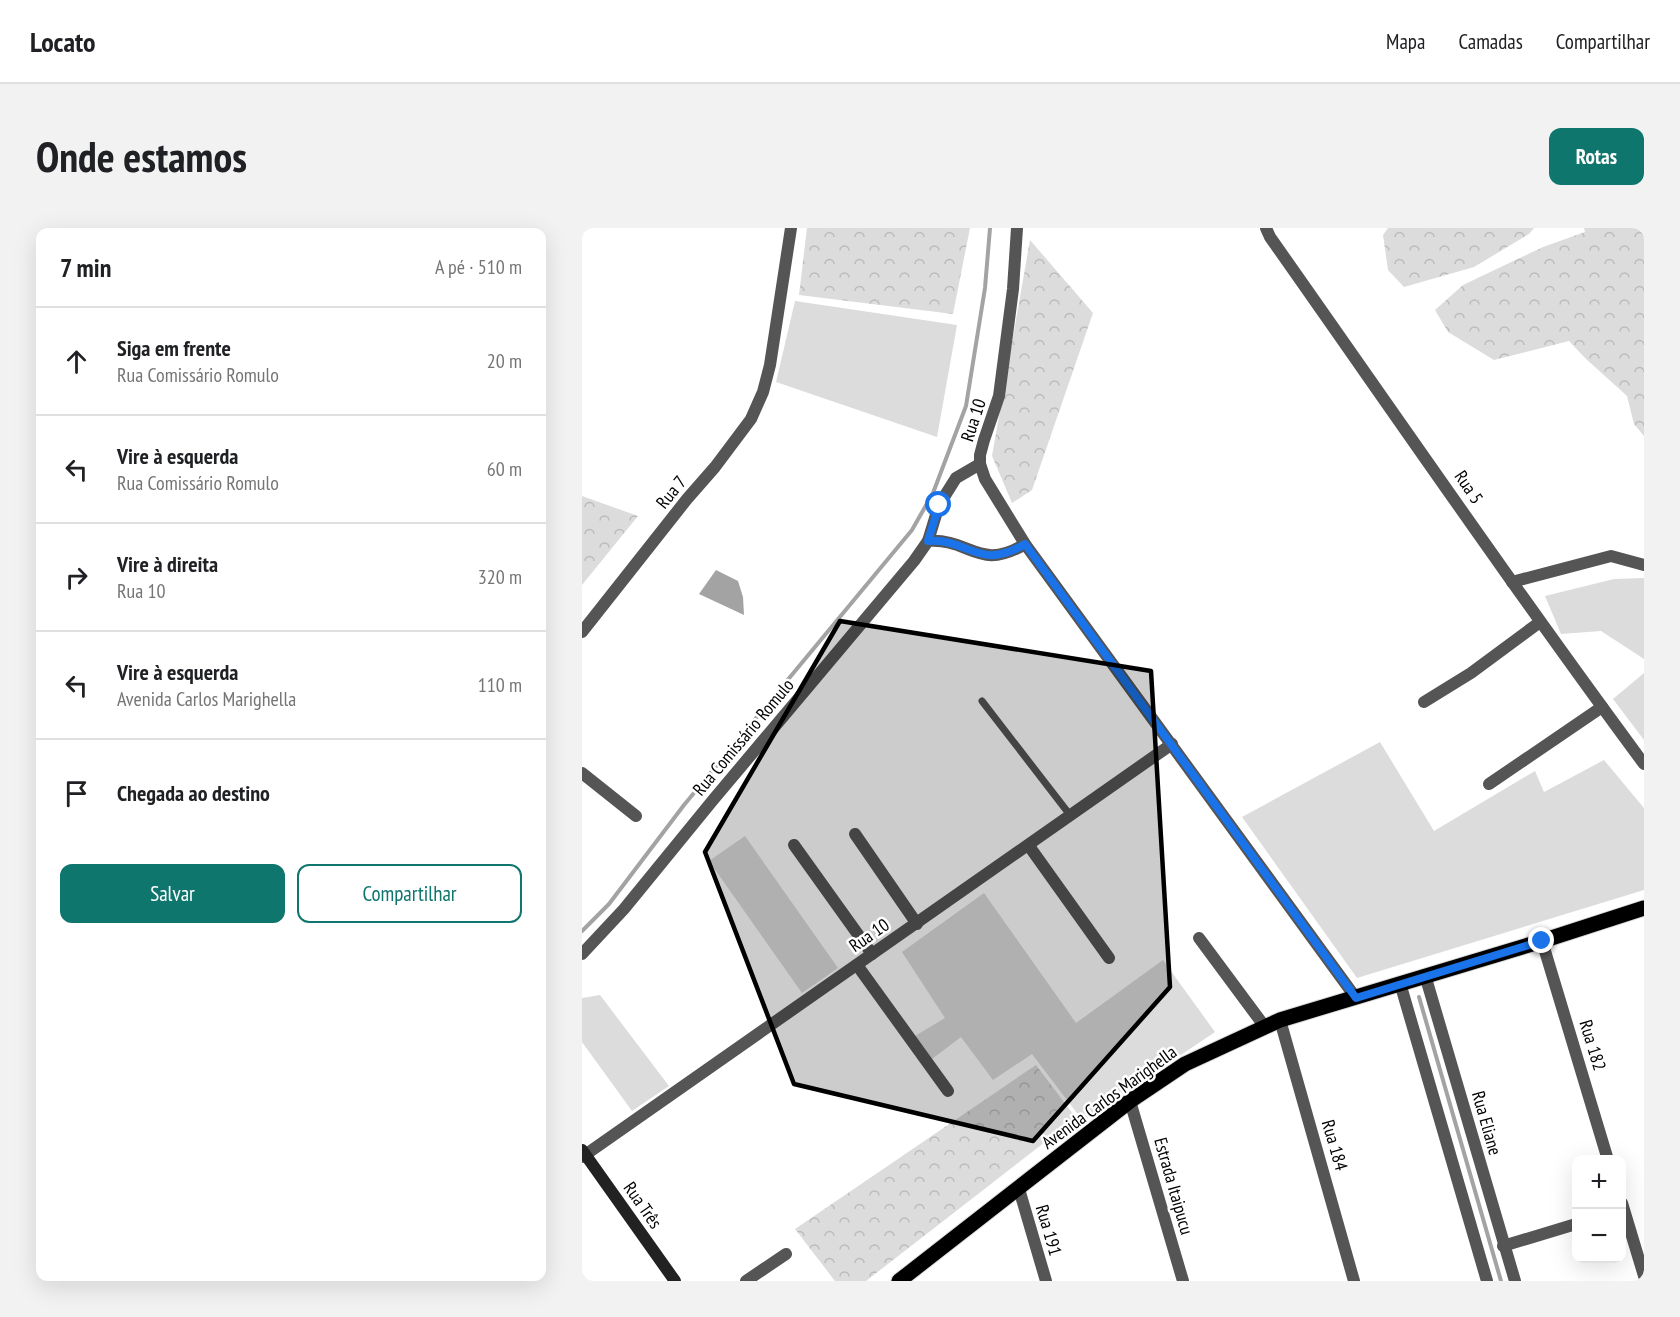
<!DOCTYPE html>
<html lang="pt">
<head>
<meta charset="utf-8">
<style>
	:root { --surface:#fff; --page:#f2f2f2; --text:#202124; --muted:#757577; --line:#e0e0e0; --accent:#0f766e }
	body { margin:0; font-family:"PT Sans Narrow",sans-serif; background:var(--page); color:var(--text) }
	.controls { position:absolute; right:18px; bottom:18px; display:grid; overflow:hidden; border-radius:12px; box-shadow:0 6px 24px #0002 }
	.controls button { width:54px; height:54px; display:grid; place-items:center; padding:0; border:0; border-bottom:2px solid var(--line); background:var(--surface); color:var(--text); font:30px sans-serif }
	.stop { position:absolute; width:18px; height:18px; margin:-14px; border:4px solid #1a73e8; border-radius:50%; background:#fff }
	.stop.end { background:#1a73e8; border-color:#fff; box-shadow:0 2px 6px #0008 }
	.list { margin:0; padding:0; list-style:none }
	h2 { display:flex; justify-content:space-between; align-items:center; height:78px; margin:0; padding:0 24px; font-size:26px }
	h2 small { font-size:20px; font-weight:400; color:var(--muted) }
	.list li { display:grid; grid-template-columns:39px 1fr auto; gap:18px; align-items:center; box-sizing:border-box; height:108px; padding:0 24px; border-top:2px solid var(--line) }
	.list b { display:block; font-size:22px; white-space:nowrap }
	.list p { margin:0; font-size:20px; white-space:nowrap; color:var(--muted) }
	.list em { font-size:20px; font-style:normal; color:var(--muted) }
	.actions { display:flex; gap:12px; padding:18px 24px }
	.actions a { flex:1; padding:14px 0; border:2px solid var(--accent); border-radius:12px; text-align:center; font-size:21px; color:var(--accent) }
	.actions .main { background:var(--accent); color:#fff }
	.icon { flex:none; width:33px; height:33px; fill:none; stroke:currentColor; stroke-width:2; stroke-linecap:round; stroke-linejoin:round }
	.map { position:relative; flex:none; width:1062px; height:1053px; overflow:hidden; border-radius:12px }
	header { display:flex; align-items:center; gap:36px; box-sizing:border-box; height:84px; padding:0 30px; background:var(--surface); border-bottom:2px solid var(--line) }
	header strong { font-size:28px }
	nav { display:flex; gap:33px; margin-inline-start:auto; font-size:21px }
	.intro { display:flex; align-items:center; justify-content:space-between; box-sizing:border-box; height:144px; padding:0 36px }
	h1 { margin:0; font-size:42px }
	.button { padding:15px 27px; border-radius:12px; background:var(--accent); color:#fff; font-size:21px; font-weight:700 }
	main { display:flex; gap:36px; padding:0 36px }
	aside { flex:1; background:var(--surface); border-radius:12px; box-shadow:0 6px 24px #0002 }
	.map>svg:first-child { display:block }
	.green { fill:#dcdcdc }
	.forest { fill:url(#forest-crowns) }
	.water { fill:#a3a3a3 }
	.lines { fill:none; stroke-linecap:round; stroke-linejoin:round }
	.stream { stroke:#a3a3a3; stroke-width:4 }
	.primary-casing { stroke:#dbdbdb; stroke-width:17 }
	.lane { stroke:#555; stroke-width:7 }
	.street { stroke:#555; stroke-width:12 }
	.secondary { stroke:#222; stroke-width:12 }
	.primary { stroke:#000; stroke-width:15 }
	.route { stroke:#1a73e8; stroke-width:8 }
	.marked { fill:#000; fill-opacity:0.2; stroke:#000; stroke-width:4.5; stroke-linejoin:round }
	.labels { text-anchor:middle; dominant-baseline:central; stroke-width:5; stroke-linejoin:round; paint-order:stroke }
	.street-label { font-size:18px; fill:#000; stroke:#fff }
</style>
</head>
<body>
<header>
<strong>Locato</strong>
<nav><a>Mapa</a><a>Camadas</a><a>Compartilhar</a></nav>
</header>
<div class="intro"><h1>Onde estamos</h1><a class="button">Rotas</a></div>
<main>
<aside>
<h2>7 min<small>A pé · 510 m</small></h2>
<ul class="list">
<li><svg class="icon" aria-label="ahead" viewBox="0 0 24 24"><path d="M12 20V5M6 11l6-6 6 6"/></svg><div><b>Siga em frente</b><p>Rua Comissário Romulo</p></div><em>20 m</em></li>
<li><svg class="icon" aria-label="left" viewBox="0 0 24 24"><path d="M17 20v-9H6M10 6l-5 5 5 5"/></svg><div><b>Vire à esquerda</b><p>Rua Comissário Romulo</p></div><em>60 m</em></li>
<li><svg class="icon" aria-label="right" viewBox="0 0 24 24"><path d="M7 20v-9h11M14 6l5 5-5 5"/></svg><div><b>Vire à direita</b><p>Rua 10</p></div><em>320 m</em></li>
<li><svg class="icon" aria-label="left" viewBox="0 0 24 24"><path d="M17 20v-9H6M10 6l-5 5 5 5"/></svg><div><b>Vire à esquerda</b><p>Avenida Carlos Marighella</p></div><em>110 m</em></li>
<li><svg class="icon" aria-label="arrive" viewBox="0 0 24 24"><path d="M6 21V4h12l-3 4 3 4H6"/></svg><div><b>Chegada ao destino</b></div></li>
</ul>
<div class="actions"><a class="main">Salvar</a><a>Compartilhar</a></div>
</aside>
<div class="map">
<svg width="1062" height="1053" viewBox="0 0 1062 1053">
	<defs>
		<pattern id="forest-crowns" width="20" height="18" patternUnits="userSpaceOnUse" patternTransform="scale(1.5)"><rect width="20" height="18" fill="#dcdcdc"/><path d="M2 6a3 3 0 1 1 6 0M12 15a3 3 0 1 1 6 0" fill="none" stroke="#bbb"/></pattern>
	</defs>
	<rect width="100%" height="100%" fill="#fff"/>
	<!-- green -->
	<g class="green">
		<path d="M213,73L375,97L355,209L194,154Z"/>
		<path d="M1062,350V431L1019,403L979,406L963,368L1032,351Z"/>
		<path d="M1062,445V512L1031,471Z"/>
		<path d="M798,514L852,603L953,543L962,564L1022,532L1062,580V662L775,750L660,589Z"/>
		<path d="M163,608L256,740L220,765L127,633Z"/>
		<path d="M402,665L494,795L581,732L633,804L501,893L450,826L411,852L379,809L350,831L333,808L363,790L320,724Z"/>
		<path d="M18,767L87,858L50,883L0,814V770Z"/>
	</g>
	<!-- forest -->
	<g class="forest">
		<path d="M225,0H388L371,86L217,67Z"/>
		<path d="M806,0H952L947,6L892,39L822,59L806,42L801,7Z"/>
		<path d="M1002,0H1062V208L1052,196L1045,168L1003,130L987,113L912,132L866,104L853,82L881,57L961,19L1003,4Z"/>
		<path d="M448,12L511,85L450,262L430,275L410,228Z"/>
		<path d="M0,268L56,288L0,357Z"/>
		<path d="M454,837L494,890L284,1053H253L213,1001Z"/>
	</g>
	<!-- water -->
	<path class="water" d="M134,342L156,353L161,369L162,387L117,366Z"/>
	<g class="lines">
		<!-- stream -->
		<g class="stream">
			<path d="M0,703L27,676L102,577L330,302L351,265L384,178L403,60L408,0"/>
			<path d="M837,769L919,1053"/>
		</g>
		<!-- primary casing -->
		<g class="primary-casing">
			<path id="primary" d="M317,1053L548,873L603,836L698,792L960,713L1062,680"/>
		</g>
		<!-- lane -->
		<path class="lane" d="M400,473L488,587"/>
		<!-- street -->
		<g class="street">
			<path d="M435,0L431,61L417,168L402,212L398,227V236L403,251L443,316L774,770"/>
			<path d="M684,0L688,9C812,185 934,363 1062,536"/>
			<path d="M346,313L357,277L374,250L398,236"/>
			<path d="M930,354L1029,328L1062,337"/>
			<path d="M0,404L105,271L133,239L169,191L181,164L188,137L209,0"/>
			<path d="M842,474L889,445L958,394"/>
			<path d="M0,545L54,588"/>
			<path d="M907,556L1020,479"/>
			<path d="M273,606L335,696"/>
			<path d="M212,617L290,726"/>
			<path d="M447,618L527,730"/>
			<path d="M617,710L683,799"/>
			<path d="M960,713L1026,932"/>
			<path d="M0,726L42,681L131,572L332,333L346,313C388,310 397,344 443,316"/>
			<path d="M275,737L366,863"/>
			<path d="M843,747L933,1053"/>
			<path d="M818,755L905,1053"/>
			<path d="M698,792L772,1053"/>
			<path d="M548,873L601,1053"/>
			<path d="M0,929L590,516"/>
			<path d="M437,961L464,1053"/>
			<path d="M1040,975L1062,1048"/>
			<path d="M921,1018L994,996"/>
			<path d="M164,1053L204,1026"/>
		</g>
		<!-- secondary -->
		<path class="secondary" d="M0,922L93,1053"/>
		<!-- primary -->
		<use href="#primary" class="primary"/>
	</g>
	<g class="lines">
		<!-- route -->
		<path class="route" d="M357,277L346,313C388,310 396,344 443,316L774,770L960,713"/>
	</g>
	<!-- marked area -->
	<path class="marked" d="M258,393L569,443L588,759L451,913L212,856L123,624Z"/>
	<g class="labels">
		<!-- street labels -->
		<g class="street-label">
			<text transform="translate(391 192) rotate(-72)">Rua 10</text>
			<text transform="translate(887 259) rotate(56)">Rua 5</text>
			<text transform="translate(89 264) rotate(-51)">Rua 7</text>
			<text transform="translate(161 509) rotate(-50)">Rua Comissário Romulo</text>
			<text transform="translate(287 707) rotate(-35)">Rua 10</text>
			<text transform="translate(1011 817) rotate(73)">Rua 182</text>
			<text transform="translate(527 869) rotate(-36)">Avenida Carlos Marighella</text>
			<text transform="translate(905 895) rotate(74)">Rua Eliane</text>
			<text transform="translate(753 917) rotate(74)">Rua 184</text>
			<text transform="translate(592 958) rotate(74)">Estrada Itaipucu</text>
			<text transform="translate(61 977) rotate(55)">Rua Três</text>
			<text transform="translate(467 1002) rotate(74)">Rua 191</text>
		</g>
	</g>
</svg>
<div class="controls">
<button>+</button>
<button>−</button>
</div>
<div class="stop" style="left:357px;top:277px"></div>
<div class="stop end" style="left:960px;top:713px"></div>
</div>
</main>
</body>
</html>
